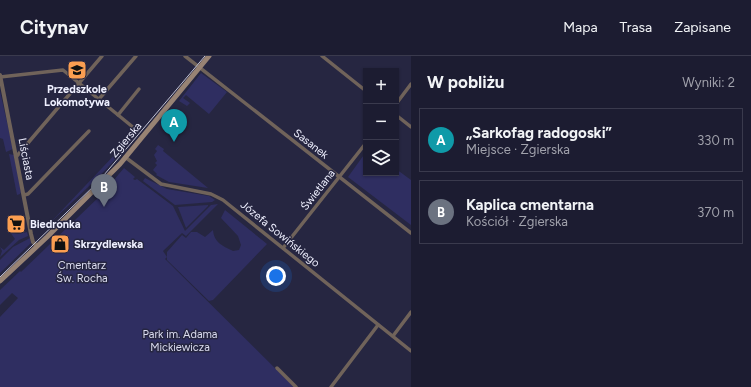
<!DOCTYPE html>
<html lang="pl">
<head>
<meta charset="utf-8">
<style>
	:root { --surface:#1c1c31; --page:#29293d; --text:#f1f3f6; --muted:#a0a1ab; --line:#3a3a4d; --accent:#fb9e51 }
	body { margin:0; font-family:Figtree,sans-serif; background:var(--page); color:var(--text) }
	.controls { position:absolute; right:12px; top:12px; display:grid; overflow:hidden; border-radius:0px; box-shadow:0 1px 3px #0004 }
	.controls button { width:36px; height:36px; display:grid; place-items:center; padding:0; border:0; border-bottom:1px solid var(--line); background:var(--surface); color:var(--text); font:20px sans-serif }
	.you { position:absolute; left:276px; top:220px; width:14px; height:14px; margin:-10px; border:3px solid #fff; border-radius:50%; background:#1a73e8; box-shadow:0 0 0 6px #1a73e833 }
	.badge { display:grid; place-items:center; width:26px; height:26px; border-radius:50%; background:var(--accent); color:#fff; font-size:13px; font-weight:700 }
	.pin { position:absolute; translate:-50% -33px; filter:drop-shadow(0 1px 2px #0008) }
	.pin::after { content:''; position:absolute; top:21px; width:14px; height:12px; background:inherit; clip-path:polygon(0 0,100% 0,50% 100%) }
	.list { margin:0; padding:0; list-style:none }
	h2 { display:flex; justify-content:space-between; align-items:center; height:52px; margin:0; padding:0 16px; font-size:17px }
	h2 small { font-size:13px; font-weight:400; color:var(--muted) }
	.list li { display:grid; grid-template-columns:26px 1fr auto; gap:12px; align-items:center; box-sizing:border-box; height:64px; margin:0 8px 8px; padding:0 8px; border:1px solid var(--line); border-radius:0px }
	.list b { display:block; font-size:15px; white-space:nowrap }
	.list p { margin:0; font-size:13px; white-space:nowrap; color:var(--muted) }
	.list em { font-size:13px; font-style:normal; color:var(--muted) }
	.icon { flex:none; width:22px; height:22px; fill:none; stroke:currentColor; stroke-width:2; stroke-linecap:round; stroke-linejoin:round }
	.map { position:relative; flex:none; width:411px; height:331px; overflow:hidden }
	header { display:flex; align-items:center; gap:24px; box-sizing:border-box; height:56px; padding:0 20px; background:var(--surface); border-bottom:1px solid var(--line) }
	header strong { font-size:19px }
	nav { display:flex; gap:22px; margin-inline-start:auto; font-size:14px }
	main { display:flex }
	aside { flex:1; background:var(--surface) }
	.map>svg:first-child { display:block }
	.green { fill:#2f2e61 }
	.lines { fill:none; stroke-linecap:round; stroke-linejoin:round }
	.minor { stroke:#70635a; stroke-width:3.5 }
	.tertiary { stroke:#70635a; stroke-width:4 }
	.secondary { stroke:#988374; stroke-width:5 }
	.tram { stroke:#c2c3d4; stroke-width:1 }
	.labels { text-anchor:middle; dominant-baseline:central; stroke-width:3; stroke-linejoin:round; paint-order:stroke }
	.poi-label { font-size:11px; font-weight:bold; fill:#eff0ff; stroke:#262641; text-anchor:start }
	.street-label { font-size:11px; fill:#eff0ff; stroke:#262641 }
	.park-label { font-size:11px; fill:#dbdcef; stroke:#262641 }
</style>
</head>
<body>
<header>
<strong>Citynav</strong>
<nav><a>Mapa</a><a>Trasa</a><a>Zapisane</a></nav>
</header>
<main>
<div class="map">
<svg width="411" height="331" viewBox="0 0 411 331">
	<rect width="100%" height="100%" fill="#262641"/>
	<!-- green -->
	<g class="green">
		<path d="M201,17L227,36L209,58L186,39L183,42L190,47L187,50L179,45Z"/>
		<path d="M0,35L13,93L6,96L3,83L0,82Z"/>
		<path d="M139,73C115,109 78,140 48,169Z"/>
		<path d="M158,89L164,93L163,95L208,132L169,126L156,119L157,118L153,114L157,109L155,107L157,105L154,99L157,95L155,93Z"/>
		<path d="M366,96V117H396V113L411,124V169L348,121Z"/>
		<path d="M9,98L14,99L21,136L20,138L17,139Z"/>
		<path d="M124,112L135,121L133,123L135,124L137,123L173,150L185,175L211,149L218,148L186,180L182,177L163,195L167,201L165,203L294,331H0V261L18,242L12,237L0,249V234L20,215L21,216L102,138Z"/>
		<path d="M145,122L167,133L209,140L215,144L212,146L175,149L143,125Z"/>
		<path d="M208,149V150L186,172L178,151Z"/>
		<path d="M225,154L267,188L213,244L209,245L167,204V196L182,179L186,182L191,176H197L205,181L213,174C214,187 223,190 233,195L239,194L241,189L238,180L221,162Z"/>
		<path d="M10,176L18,178L27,176L28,180L19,184L0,201L2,195L0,191L4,194L15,183Z"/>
		<path d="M30,182L31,187L0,217V204L13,191Z"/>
	</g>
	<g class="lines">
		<!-- minor -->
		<g class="minor">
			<path d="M185,0L411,177"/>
			<path d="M322,0L366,35"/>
			<path d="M0,21L63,14L134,72"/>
			<path d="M99,43L136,0"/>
			<path d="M396,48L411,28"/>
			<path d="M118,59L139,33"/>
			<path d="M396,59L411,71"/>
			<path d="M16,101L102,0"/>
			<path d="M125,101L161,128L211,138L223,144L411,295"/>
			<path d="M24,139L28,138L89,75"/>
			<path d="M283,192L366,87"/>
			<path d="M393,280L411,256"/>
			<path d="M277,312L296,331"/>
			<path d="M331,331L378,269"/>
		</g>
		<!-- tertiary -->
		<path class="tertiary" d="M0,19L31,178L33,186L37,190"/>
		<!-- secondary -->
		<path class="secondary" d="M0,225L47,181L120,108L209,0"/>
		<!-- tram -->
		<path class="tram" d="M0,221L98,126L205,0"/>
	</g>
	<!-- icons -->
	<defs>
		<g id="school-square" transform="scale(1)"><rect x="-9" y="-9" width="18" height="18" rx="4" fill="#fb9e51" stroke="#262641"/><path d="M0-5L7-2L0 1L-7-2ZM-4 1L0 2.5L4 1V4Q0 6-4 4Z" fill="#111"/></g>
		<g id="supermarket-square" transform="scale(1)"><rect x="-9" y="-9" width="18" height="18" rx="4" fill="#fb9e51" stroke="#262641"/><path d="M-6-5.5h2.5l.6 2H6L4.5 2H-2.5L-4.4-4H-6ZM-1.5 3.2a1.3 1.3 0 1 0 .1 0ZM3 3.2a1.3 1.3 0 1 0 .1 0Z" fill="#111"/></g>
		<g id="shop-square" transform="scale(1)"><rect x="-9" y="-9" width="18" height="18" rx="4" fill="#fb9e51" stroke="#262641"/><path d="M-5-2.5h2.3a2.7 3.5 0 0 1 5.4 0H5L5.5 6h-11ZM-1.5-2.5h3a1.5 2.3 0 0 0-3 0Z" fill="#111"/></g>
	</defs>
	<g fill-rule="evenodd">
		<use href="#school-square" x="77" y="14"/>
		<use href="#supermarket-square" x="16" y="168"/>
		<use href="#shop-square" x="60" y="188"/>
	</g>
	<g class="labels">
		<!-- poi labels -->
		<g class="poi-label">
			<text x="77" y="33" text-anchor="middle">Przedszkole<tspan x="77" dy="13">Lokomotywa</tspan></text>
			<text x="30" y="168">Biedronka</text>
			<text x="74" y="188">Skrzydlewska</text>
		</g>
		<!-- street labels -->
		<g class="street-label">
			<text transform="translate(126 84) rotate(-50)">Zgierska</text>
			<text transform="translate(311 88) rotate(38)">Sasanek</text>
			<text transform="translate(26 103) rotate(79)">Liściasta</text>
			<text transform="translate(318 134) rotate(-52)">Świetlana</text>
			<text transform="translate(280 178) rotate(39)">Józefa Sowińskiego</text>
		</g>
		<!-- park labels -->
		<g class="park-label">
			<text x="82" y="209">Cmentarz<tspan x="82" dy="13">Św. Rocha</tspan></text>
			<text x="180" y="278">Park im. Adama<tspan x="180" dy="13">Mickiewicza</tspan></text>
		</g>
	</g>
</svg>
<div class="controls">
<button>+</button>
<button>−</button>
<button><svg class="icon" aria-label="layers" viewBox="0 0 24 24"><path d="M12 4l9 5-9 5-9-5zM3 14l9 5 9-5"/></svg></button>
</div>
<div class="you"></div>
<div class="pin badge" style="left:174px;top:86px;background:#0f9aa8">A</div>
<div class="pin badge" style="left:104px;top:151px;background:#6b7280">B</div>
</div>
<aside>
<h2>W pobliżu<small>Wyniki: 2</small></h2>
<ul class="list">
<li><span class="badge" style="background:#0f9aa8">A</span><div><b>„Sarkofag radogoski”</b><p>Miejsce · Zgierska</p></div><em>330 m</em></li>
<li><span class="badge" style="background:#6b7280">B</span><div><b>Kaplica cmentarna</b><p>Kościół · Zgierska</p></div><em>370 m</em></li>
</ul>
</aside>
</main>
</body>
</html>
